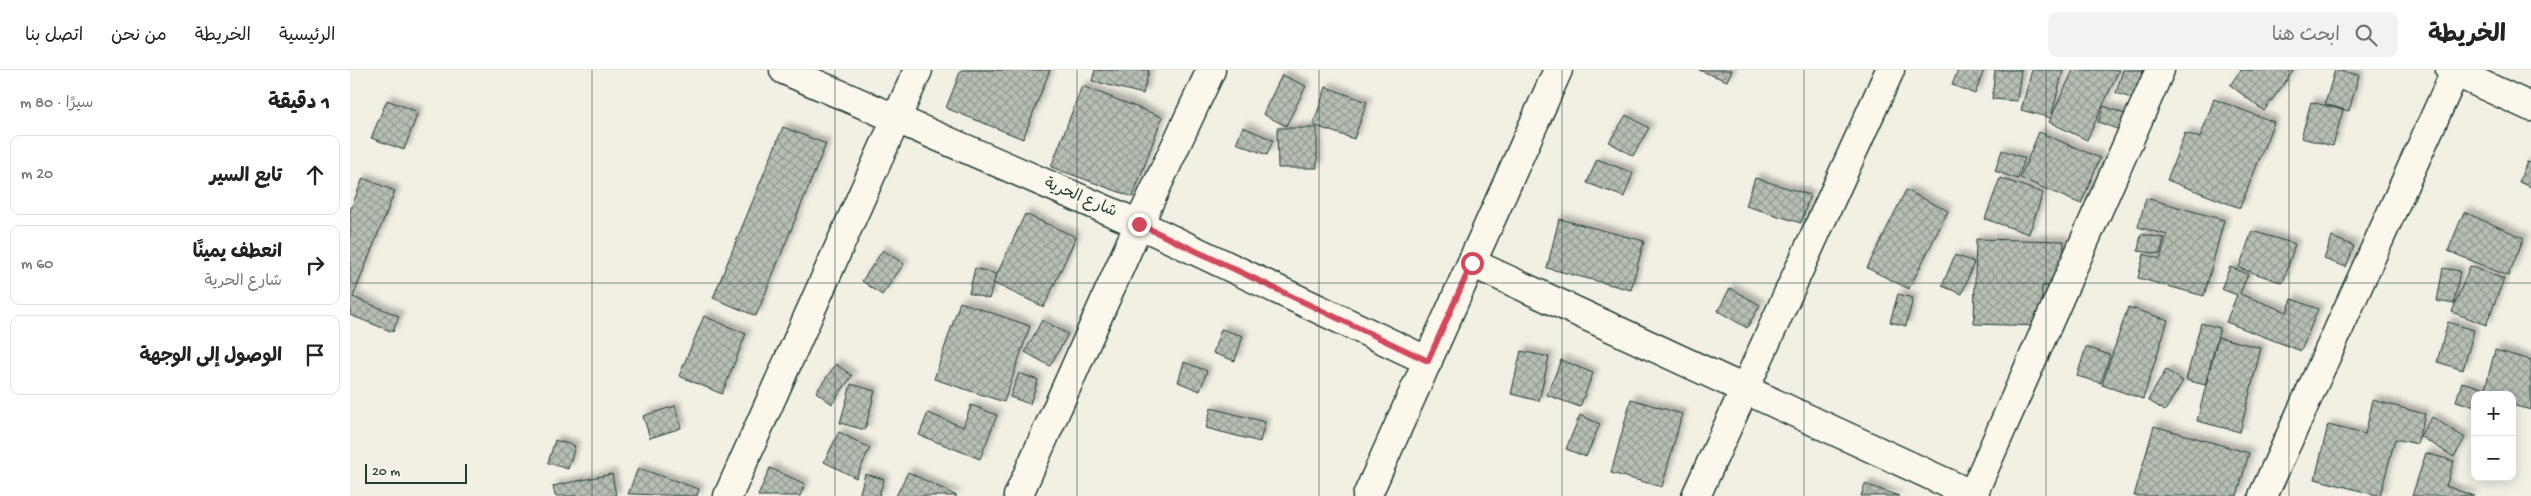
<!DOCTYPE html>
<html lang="ar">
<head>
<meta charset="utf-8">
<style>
	:root { --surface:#fff; --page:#f2f2f2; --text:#222; --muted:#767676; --line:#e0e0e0 }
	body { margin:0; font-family:"Gochi Hand","Playpen Sans Arabic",sans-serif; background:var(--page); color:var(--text); direction:rtl }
	.controls { position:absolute; right:15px; bottom:15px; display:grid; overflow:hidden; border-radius:10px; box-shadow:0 2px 12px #0003 }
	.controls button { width:45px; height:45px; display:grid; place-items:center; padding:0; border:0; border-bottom:1px solid var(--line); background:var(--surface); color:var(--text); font:25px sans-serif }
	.scale { position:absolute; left:15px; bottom:12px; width:102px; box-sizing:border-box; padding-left:5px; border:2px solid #1f3d34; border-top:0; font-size:14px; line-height:18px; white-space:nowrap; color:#1f3d34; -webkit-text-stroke:4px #fbf7ec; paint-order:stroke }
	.stop { position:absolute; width:15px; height:15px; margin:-11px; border:4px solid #d1495b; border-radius:50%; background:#fff }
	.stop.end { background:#d1495b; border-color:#fff; box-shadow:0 1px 5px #0008 }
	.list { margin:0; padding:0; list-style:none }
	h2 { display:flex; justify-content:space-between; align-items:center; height:65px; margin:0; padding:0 20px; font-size:21px }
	h2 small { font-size:16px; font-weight:400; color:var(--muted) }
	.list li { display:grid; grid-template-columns:32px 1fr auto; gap:15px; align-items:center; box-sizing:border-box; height:80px; margin:0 10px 10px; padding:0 10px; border:1px solid var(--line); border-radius:10px }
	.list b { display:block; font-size:19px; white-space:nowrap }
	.list p { margin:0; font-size:16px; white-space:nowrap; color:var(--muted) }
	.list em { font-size:16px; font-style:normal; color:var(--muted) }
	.icon { flex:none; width:28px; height:28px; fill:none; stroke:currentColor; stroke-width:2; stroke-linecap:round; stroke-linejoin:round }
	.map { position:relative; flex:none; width:2181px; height:426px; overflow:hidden; direction:ltr }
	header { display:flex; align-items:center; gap:30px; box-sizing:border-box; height:70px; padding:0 25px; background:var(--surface); border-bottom:1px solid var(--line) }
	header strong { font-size:24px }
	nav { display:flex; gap:28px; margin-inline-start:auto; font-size:18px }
	.search { width:350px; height:45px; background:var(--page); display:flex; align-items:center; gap:12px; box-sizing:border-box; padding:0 18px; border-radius:10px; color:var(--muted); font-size:19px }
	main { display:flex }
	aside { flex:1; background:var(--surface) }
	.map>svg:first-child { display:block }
	.building { fill:url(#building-cross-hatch); stroke:#1f3d34; filter:url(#shadow) }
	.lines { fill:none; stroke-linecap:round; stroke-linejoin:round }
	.minor-casing { stroke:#1f3d34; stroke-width:31 }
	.minor { stroke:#fbf7ec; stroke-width:28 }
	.route { stroke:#d1495b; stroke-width:6 }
	.grid { fill:none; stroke:#1f3d34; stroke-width:1; stroke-opacity:0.55 }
	.labels { text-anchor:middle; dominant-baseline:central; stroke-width:4.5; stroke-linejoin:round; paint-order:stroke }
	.street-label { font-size:16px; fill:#1f3d34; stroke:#fbf7ec }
</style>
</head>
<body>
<header>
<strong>الخريطة</strong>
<div class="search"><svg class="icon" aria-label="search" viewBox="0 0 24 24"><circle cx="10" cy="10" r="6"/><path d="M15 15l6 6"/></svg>ابحث هنا</div>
<nav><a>الرئيسية</a><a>الخريطة</a><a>من نحن</a><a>اتصل بنا</a></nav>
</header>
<main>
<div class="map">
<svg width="2181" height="426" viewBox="0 0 2181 426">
	<defs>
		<pattern id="building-cross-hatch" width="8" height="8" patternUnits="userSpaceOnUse" patternTransform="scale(1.25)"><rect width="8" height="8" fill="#b7beb3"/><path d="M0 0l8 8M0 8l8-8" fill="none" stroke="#949c92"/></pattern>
		<filter id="shadow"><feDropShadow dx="4.5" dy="-4.5" stdDeviation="2.5" flood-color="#0004"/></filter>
	</defs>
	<rect width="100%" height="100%" fill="#f2f0e5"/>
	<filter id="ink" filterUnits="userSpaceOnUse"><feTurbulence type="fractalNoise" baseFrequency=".02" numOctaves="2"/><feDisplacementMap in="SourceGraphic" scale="10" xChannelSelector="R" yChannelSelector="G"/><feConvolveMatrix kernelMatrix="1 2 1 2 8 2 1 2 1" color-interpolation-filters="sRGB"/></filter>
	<g filter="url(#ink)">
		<!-- building -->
		<g class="building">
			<path d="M611,0H700L673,69L596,38Z"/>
			<path d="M745,0H799L793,24L742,11Z"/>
			<path d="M1349,0H1382L1377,11Z"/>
			<path d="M1608,0H1634L1625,24L1602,15Z"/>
			<path d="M1645,0H1671L1667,31L1642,29Z"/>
			<path d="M1682,0H1713L1701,48L1671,40Z"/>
			<path d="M1723,0H1769L1737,70L1699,52Z"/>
			<path d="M1773,0H1796L1787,30L1766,23Z"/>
			<path d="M1891,0H1944L1914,41L1880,15Z"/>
			<path d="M1985,0L2009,5L1999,41L1975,34Z"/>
			<path d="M932,5L956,16L936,56L913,44Z"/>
			<path d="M732,16L812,47L783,127L701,97Z"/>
			<path d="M976,17L1017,32L1004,69L963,55Z"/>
			<path d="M1864,29L1924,52L1890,138L1817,110L1835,63L1850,68Z"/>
			<path d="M37,30L68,42L54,80L21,68Z"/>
			<path d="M1961,32L1993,40L1983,76L1951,68Z"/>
			<path d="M1754,36L1777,45L1772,61L1748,52Z"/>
			<path d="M1276,45L1299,58L1283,86L1259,72Z"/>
			<path d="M433,57L476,74L406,246L363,228Z"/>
			<path d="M893,57L923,70L917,85L886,73Z"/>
			<path d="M927,58H967V98H928Z"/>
			<path d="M1689,62L1750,88L1731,134L1670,108Z"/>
			<path d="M1652,80L1675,88L1668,109L1645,101Z"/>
			<path d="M1247,89L1283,103L1274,127L1237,113Z"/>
			<path d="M2177,92L2181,93V117L2169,112Z"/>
			<path d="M13,108L45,121L3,227L49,246L43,262L0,245V141Z"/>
			<path d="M1405,108L1460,125L1451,153L1396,136Z"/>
			<path d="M1650,108L1693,123L1679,164L1635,149Z"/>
			<path d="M1556,120L1598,141L1559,219L1517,198Z"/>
			<path d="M1796,128L1874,150L1854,226L1788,208L1794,184L1810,189L1817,165L1788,157Z"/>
			<path d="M2114,142L2174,168L2158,206L2098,181Z"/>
			<path d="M675,144L726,167L694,237L643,213Z"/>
			<path d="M1209,149L1294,171L1281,220L1197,198Z"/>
			<path d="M1902,161L1945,174L1933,213L1889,198Z"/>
			<path d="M1791,164L1814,168L1810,184L1788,181Z"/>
			<path d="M1982,167L2004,176L1996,197L1974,189Z"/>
			<path d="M1626,169L1714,171L1713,217L1692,216L1691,256L1624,254Z"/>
			<path d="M533,180L554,194L532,225L512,211Z"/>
			<path d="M1605,185L1624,192L1612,224L1592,216Z"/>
			<path d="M2120,196L2154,209L2136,255L2102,242Z"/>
			<path d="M1880,197L1898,204L1890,224L1937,242L1942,229L1968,239L1951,281L1876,252L1887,225L1871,219Z"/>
			<path d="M625,198L646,204L639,229L619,223Z"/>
			<path d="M2093,198L2110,201L2104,234L2087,231Z"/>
			<path d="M1380,218L1410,235L1397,258L1368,241Z"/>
			<path d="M1548,224L1563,228L1556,256L1540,252Z"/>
			<path d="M610,232L680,256L654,332L584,309Z"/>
			<path d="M1778,237L1818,250L1793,329L1752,315Z"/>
			<path d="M354,246L396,264L372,324L329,306Z"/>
			<path d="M692,250L718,264L700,296L675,282Z"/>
			<path d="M2098,252L2124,260L2113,300L2087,292Z"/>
			<path d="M1851,253L1870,258L1855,315L1836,310Z"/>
			<path d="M871,259L893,266L885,291L863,283Z"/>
			<path d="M1868,267L1911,278L1890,362L1847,351Z"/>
			<path d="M1736,277L1760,285L1751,313L1727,306Z"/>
			<path d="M2145,280L2181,290V340L2162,335V325H2125V337L2106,331L2112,312L2135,319Z"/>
			<path d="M1171,281L1199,287L1189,331L1161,324Z"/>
			<path d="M1211,290L1243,303L1230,337L1197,325Z"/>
			<path d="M834,292L857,301L850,321L828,312Z"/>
			<path d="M486,294L502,306L482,334L466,322Z"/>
			<path d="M1816,300L1833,311L1815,341L1798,330Z"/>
			<path d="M669,303L688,310L680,334L660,327Z"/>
			<path d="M501,314L525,321L515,360L490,353Z"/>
			<path d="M1281,329L1332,344L1312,417L1261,403Z"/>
			<path d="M2023,330L2075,344L2067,374L2045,369L2030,426L1965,409L1978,355L2015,364Z"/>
			<path d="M621,335L647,345L630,389L569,365L578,343L613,357Z"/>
			<path d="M325,336L331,358L300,368L293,346Z"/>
			<path d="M861,338L915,352L910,372L856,358Z"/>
			<path d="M1230,345L1250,354L1236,387L1216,379Z"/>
			<path d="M2082,347L2115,368L2104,387L2070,366Z"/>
			<path d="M1804,356L1899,383L1887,426H1784Z"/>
			<path d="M489,362L520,378L506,408L474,392Z"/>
			<path d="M205,370L225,376L218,399L198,393Z"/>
			<path d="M2076,383L2104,391L2096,416L2124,426H2062Z"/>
			<path d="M288,398L349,419L347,426L278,424Z"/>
			<path d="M420,398L455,414L450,426H408Z"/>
			<path d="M558,402L607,426H546Z"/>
			<path d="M262,404L266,426H205L203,416Z"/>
			<path d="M515,404L534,409L529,426H509Z"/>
			<path d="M1515,414L1549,426H1511Z"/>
		</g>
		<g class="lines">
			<!-- minor casing -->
			<g class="minor-casing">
				<g id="minor">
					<path d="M434,0L789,154L1078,291"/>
					<path d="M2100,0L2181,37"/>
					<path d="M1122,193L1625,426"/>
					<path d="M378,426L568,0"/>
					<path d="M668,426L789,154L861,0"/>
					<path d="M1017,426L1208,0"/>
					<path d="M1346,426L1540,0"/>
					<path d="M1622,426L1810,0"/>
					<path d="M1913,426L2106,0"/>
				</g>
			</g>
			<!-- minor -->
			<use href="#minor" class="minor"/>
		</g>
	</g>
	<g class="lines" filter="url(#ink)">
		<!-- route -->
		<path class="route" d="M789,154L1078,291L1122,193"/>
	</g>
	<!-- grid -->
	<path class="grid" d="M242,0V426M485,0V426M727,0V426M969,0V426M1212,0V426M1454,0V426M1696,0V426M1939,0V426M0,213H2181"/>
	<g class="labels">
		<!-- street labels -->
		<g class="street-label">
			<text transform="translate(730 129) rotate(23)">شارع الحرية</text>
		</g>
	</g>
</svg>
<div class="controls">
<button>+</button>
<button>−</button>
</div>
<div class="scale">20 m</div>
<div class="stop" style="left:1122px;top:193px"></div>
<div class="stop end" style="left:789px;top:154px"></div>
</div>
<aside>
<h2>1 دقيقة<small>سيرًا · 80 m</small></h2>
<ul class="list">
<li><svg class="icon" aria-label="ahead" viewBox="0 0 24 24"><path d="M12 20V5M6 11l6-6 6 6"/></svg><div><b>تابع السير</b></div><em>20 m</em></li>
<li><svg class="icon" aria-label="right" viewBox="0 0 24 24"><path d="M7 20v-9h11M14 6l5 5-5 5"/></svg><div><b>انعطف يمينًا</b><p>شارع الحرية</p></div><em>60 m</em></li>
<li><svg class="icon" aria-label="arrive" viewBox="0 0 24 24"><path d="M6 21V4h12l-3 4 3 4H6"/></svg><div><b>الوصول إلى الوجهة</b></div></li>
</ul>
</aside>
</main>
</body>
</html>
